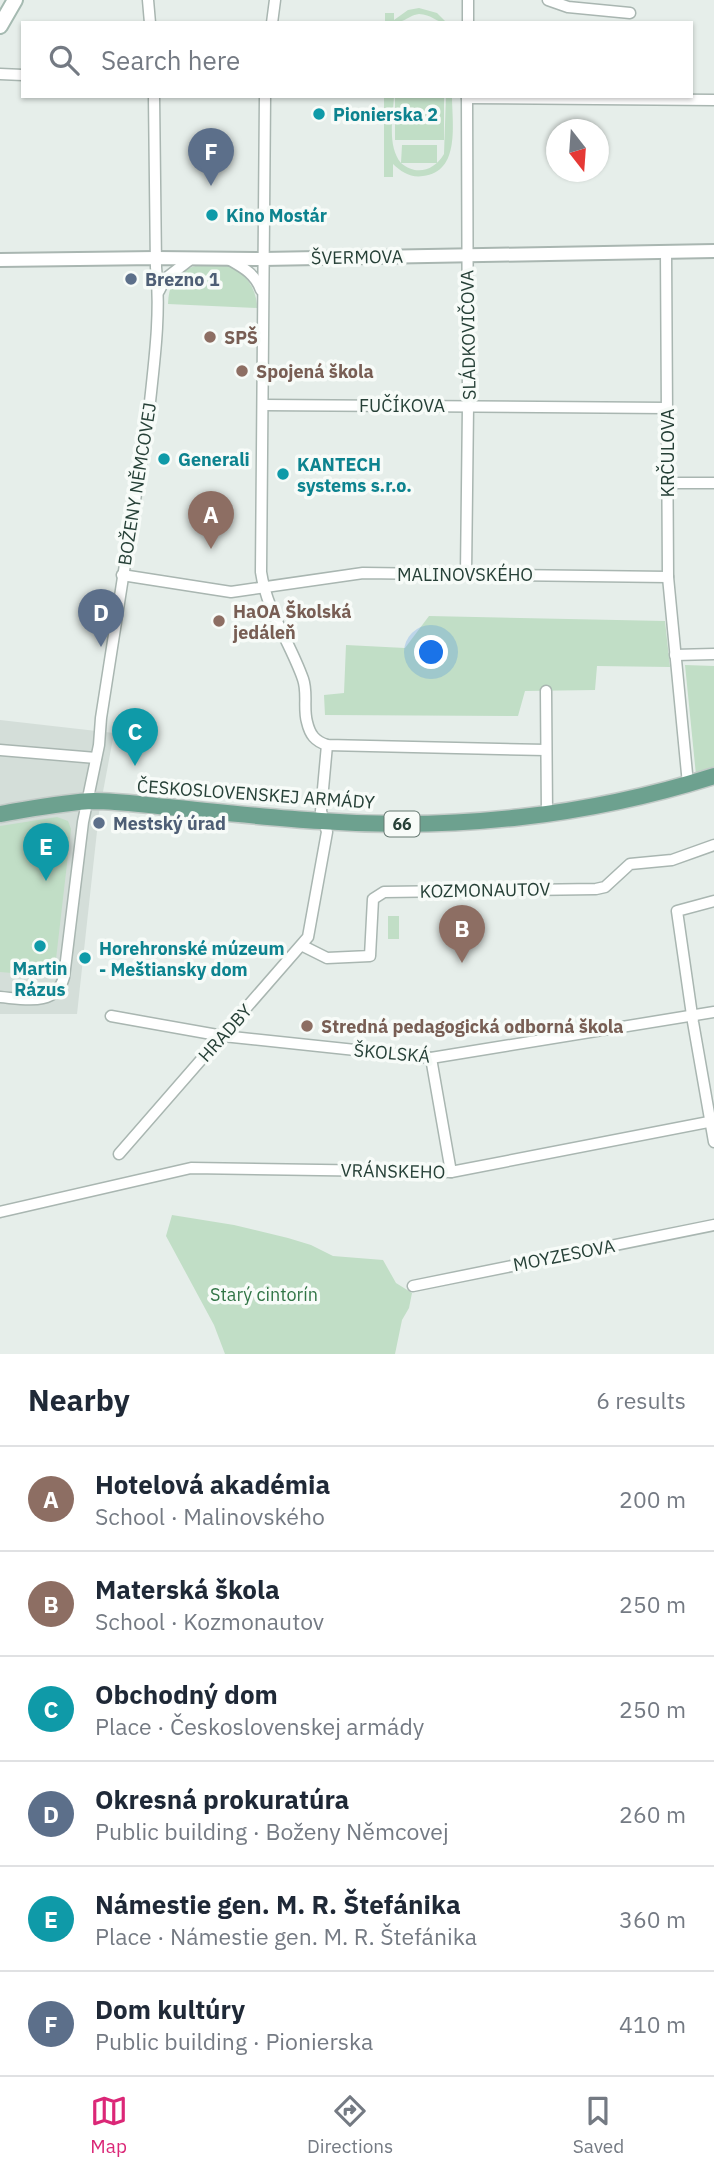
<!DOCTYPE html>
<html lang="en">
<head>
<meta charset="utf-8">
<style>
	:root { --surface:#fff; --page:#f2f2f3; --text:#1f2937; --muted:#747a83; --line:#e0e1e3; --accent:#db2777 }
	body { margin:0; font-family:"IBM Plex Sans",sans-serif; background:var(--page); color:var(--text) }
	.compass { position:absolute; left:546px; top:119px; width:63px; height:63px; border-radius:50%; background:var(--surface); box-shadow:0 2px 5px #0004; rotate:163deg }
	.you { position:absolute; left:432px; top:653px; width:24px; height:24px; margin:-18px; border:5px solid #fff; border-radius:50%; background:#1a73e8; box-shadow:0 0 0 10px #1a73e833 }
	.badge { display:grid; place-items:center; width:46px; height:46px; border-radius:50%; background:var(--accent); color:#fff; font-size:23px; font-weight:700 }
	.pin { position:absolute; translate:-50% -58px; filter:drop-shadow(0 2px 4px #0008) }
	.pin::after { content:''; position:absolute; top:37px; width:24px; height:21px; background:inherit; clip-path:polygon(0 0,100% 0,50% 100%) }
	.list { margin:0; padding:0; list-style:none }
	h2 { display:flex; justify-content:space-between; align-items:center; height:91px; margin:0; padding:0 28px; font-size:30px }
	h2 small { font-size:23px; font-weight:400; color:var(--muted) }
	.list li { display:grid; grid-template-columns:46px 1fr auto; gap:21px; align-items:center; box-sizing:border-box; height:105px; padding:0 28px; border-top:2px solid var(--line) }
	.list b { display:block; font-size:26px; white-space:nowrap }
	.list p { margin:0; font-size:23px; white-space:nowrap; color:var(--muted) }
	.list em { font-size:23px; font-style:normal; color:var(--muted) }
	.icon { flex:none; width:38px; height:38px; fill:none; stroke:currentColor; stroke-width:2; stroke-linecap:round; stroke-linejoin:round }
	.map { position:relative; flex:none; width:714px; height:1354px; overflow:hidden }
	.search { position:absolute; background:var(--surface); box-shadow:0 2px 5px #0004; left:21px; right:21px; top:21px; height:77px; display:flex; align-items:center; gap:18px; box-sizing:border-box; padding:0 24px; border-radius:0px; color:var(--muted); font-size:26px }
	.sheet { height:721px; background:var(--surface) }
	nav { display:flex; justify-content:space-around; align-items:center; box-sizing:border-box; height:98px; border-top:2px solid var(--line); background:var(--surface); font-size:19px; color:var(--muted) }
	nav a { display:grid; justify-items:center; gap:4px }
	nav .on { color:var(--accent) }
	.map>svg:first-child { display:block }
	.built { fill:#d4ded9 }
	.green { fill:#c1dec6 }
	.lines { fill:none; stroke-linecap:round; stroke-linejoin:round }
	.minor-casing { stroke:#a9b6b1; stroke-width:13 }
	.tertiary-casing { stroke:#a9b6b1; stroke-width:16 }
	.secondary-casing { stroke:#a5bab1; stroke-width:18 }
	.primary-casing { stroke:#c2cac7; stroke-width:19 }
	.minor { stroke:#fff; stroke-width:10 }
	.tertiary { stroke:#fff; stroke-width:12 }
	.secondary { stroke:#fff; stroke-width:14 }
	.primary { stroke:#6da18f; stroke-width:16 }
	.culture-dot { fill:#0f9aa8; stroke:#f7fbf8; stroke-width:2.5 }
	.service-dot { fill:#5c6f8a; stroke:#f7fbf8; stroke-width:2.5 }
	.education-dot { fill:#8d6e63; stroke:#f7fbf8; stroke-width:2.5 }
	.labels { text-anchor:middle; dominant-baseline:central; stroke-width:7; stroke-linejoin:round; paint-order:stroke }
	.shield { fill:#f7fbf8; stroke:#657871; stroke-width:2 }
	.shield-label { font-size:16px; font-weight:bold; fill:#264037 }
	.culture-label { font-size:18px; font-weight:bold; fill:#0d838f; stroke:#f7fbf8; text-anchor:start }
	.street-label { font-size:18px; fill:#264037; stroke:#f7fbf8 }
	.service-label { font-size:18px; font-weight:bold; fill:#4e5e75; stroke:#f7fbf8; text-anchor:start }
	.education-label { font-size:18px; font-weight:bold; fill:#785e54; stroke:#f7fbf8; text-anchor:start }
	.park-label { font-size:18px; fill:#317546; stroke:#f7fbf8 }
</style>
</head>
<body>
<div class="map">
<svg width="714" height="1354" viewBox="0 0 714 1354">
	<rect width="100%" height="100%" fill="#e6eeea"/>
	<!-- built -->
	<path class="built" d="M0,720L114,733L99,813L77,1014H0Z"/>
	<!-- green -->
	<g class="green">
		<path d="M419,8L437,13L447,23C437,23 431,14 419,14C412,15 409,18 402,21C397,24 390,23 385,23V13H394V20L408,10Z"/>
		<path d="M384,96H394C393,117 387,146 401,163L402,145H437V163H401C416,176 434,171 444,154L446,96H452C452,123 461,172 423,176C411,178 401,172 393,164V177H384Z"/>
		<rect x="395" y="96" width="49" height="44"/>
		<path d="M225,262C243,270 257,287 257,308L168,304C169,267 194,264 225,262Z"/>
		<path d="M429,616L665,621L670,667L597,666L595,690L525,691L518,716L325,715L324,695L344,693L346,645L405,648Z"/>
		<path d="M685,665L714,666V769L696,775Z"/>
		<path d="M57,817L68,821L71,829L56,959C45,979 19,973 0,972V826Z"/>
		<rect x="388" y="916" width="11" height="23"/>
		<path d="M172,1215L234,1225L288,1238L311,1245L333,1256L383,1260L396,1283L412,1293L409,1308L402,1320L395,1354H225L214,1325L166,1236Z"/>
	</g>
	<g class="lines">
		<!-- minor casing -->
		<g class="minor-casing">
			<g id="minor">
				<path d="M148,0L150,23"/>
				<path d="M548,0L568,7L630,13"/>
				<path d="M272,23L275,0"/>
				<path d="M468,23V0"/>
				<path d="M0,74L23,75"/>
				<path d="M265,96L261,572C267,612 290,642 303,679C308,693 303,708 307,722C310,735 315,741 327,745L546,750"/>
				<path d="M467,98L714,100"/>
				<path d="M666,252L668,577L688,784"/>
				<path d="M230,260C244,268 255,274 261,290"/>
				<path d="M159,291L165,279L192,258"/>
				<path d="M263,405L667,408"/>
				<path d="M667,483H714"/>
				<path d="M466,574L468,406L467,96"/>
				<path d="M122,575L231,592L363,573L668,577"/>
				<path d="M675,655L714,654"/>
				<path d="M546,691L547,814"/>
				<path d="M0,750L96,758"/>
				<path d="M714,901L677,911L693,1022L714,1142"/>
				<path d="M303,946L327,958L370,956L373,899L384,892L596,889L605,887L630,864L672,860L714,845"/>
				<path d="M0,997C24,999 56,1007 64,977L83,822L99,745L101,718L149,411C154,363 161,315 156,267L154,96"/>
				<path d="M111,1016L223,1036L431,1058L714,1012"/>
				<path d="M431,1058L451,1172"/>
				<path d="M119,1154L308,937L327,832L321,811L327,745"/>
				<path d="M0,1212L191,1168L451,1172L714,1121"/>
				<path d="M413,1286L714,1225"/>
			</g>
		</g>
		<!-- tertiary casing -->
		<g class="tertiary-casing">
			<path id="tertiary" d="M0,260L156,258L263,259L714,251"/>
		</g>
		<!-- secondary casing -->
		<g class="secondary-casing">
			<path id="secondary" d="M0,26L15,0"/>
		</g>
		<!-- primary casing -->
		<g class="primary-casing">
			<path id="primary" d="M0,814C31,809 63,802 94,801C119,801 144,805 168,807C219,812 270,818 321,821C453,831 588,816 714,776"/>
		</g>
		<!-- minor -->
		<use href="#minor" class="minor"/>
		<!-- tertiary -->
		<use href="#tertiary" class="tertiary"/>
		<!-- secondary -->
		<use href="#secondary" class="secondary"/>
		<!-- primary -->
		<use href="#primary" class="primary"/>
	</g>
	<!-- markers -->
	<g class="culture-dot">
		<circle cx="319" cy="114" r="7"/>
		<circle cx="212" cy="215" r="7"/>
		<circle cx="164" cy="459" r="7"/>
		<circle cx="283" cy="474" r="7"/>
		<circle cx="40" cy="946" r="7"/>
		<circle cx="85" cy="958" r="7"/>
	</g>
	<g class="service-dot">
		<circle cx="131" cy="279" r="7"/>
		<circle cx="99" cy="823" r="7"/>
	</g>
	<g class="education-dot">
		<circle cx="210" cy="337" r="7"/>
		<circle cx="242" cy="371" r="7"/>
		<circle cx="219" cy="621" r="7"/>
		<circle cx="307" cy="1026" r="7"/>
	</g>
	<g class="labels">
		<!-- shield labels -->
		<rect class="shield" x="384.5" y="811.5" width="35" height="25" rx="5"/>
		<g class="shield-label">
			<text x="402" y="824">66</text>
		</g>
		<!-- culture labels -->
		<g class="culture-label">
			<text x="333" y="114">Pionierska 2</text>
			<text x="226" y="215">Kino Mostár</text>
			<text x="178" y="459">Generali</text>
			<text x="297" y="464">KANTECH<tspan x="297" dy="21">systems s.r.o.</tspan></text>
			<text x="99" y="948">Horehronské múzeum<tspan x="99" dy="21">- Meštiansky dom</tspan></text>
			<text x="40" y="968" text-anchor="middle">Martin<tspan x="40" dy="21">Rázus</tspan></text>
		</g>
		<!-- street labels -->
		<g class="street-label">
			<text transform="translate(357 257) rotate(-1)">ŠVERMOVA</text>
			<text transform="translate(468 335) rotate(-91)">SLÁDKOVIČOVA</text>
			<text x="402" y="405">FUČÍKOVA</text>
			<text transform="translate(667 453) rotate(-90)">KRČULOVA</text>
			<text transform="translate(137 484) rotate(-81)">BOŽENY NĚMCOVEJ</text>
			<text x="465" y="574">MALINOVSKÉHO</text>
			<text transform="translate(256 794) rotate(4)">ČESKOSLOVENSKEJ ARMÁDY</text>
			<text transform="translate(485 890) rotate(-1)">KOZMONAUTOV</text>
			<text transform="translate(225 1033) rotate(-48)">HRADBY</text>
			<text transform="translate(392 1053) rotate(5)">ŠKOLSKÁ</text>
			<text transform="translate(393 1171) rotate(1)">VRÁNSKEHO</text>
			<text transform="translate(564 1255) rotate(-11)">MOYZESOVA</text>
		</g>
		<!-- service labels -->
		<g class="service-label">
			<text x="145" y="279">Brezno 1</text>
			<text x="113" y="823">Mestský úrad</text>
		</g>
		<!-- education labels -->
		<g class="education-label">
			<text x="224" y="337">SPŠ</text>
			<text x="256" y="371">Spojená škola</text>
			<text x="233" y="611">HaOA Školská<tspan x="233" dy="21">jedáleň</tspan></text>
			<text x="321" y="1026">Stredná pedagogická odborná škola</text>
		</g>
		<!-- park labels -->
		<g class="park-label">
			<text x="264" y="1294">Starý cintorín</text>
		</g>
	</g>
</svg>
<svg class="compass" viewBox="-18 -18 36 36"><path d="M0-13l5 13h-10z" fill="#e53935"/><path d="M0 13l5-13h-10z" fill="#747a83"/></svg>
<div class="you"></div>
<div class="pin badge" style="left:211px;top:549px;background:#8d6e63">A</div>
<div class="pin badge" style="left:462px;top:963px;background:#8d6e63">B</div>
<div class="pin badge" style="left:135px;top:766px;background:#0f9aa8">C</div>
<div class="pin badge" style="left:101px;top:647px;background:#5c6f8a">D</div>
<div class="pin badge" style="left:46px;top:881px;background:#0f9aa8">E</div>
<div class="pin badge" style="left:211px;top:186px;background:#5c6f8a">F</div>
<div class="search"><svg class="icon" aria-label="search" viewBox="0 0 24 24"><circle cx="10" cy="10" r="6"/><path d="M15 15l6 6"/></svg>Search here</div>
</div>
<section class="sheet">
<h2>Nearby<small>6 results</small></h2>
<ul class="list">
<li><span class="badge" style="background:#8d6e63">A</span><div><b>Hotelová akadémia</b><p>School · Malinovského</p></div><em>200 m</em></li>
<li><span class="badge" style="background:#8d6e63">B</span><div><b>Materská škola</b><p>School · Kozmonautov</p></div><em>250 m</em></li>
<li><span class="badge" style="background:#0f9aa8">C</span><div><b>Obchodný dom</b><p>Place · Československej armády</p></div><em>250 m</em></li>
<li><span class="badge" style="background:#5c6f8a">D</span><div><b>Okresná prokuratúra</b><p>Public building · Boženy Němcovej</p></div><em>260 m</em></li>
<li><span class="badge" style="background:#0f9aa8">E</span><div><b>Námestie gen. M. R. Štefánika</b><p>Place · Námestie gen. M. R. Štefánika</p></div><em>360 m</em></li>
<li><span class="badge" style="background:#5c6f8a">F</span><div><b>Dom kultúry</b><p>Public building · Pionierska</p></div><em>410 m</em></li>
</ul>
</section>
<nav>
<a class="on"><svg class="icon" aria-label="map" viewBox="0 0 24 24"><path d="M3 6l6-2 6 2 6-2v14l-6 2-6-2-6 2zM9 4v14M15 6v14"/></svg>Map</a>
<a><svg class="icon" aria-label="directions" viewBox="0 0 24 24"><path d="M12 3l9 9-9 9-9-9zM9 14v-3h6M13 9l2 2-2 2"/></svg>Directions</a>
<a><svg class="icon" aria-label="saved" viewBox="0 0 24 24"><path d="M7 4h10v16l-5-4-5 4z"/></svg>Saved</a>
</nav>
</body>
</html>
